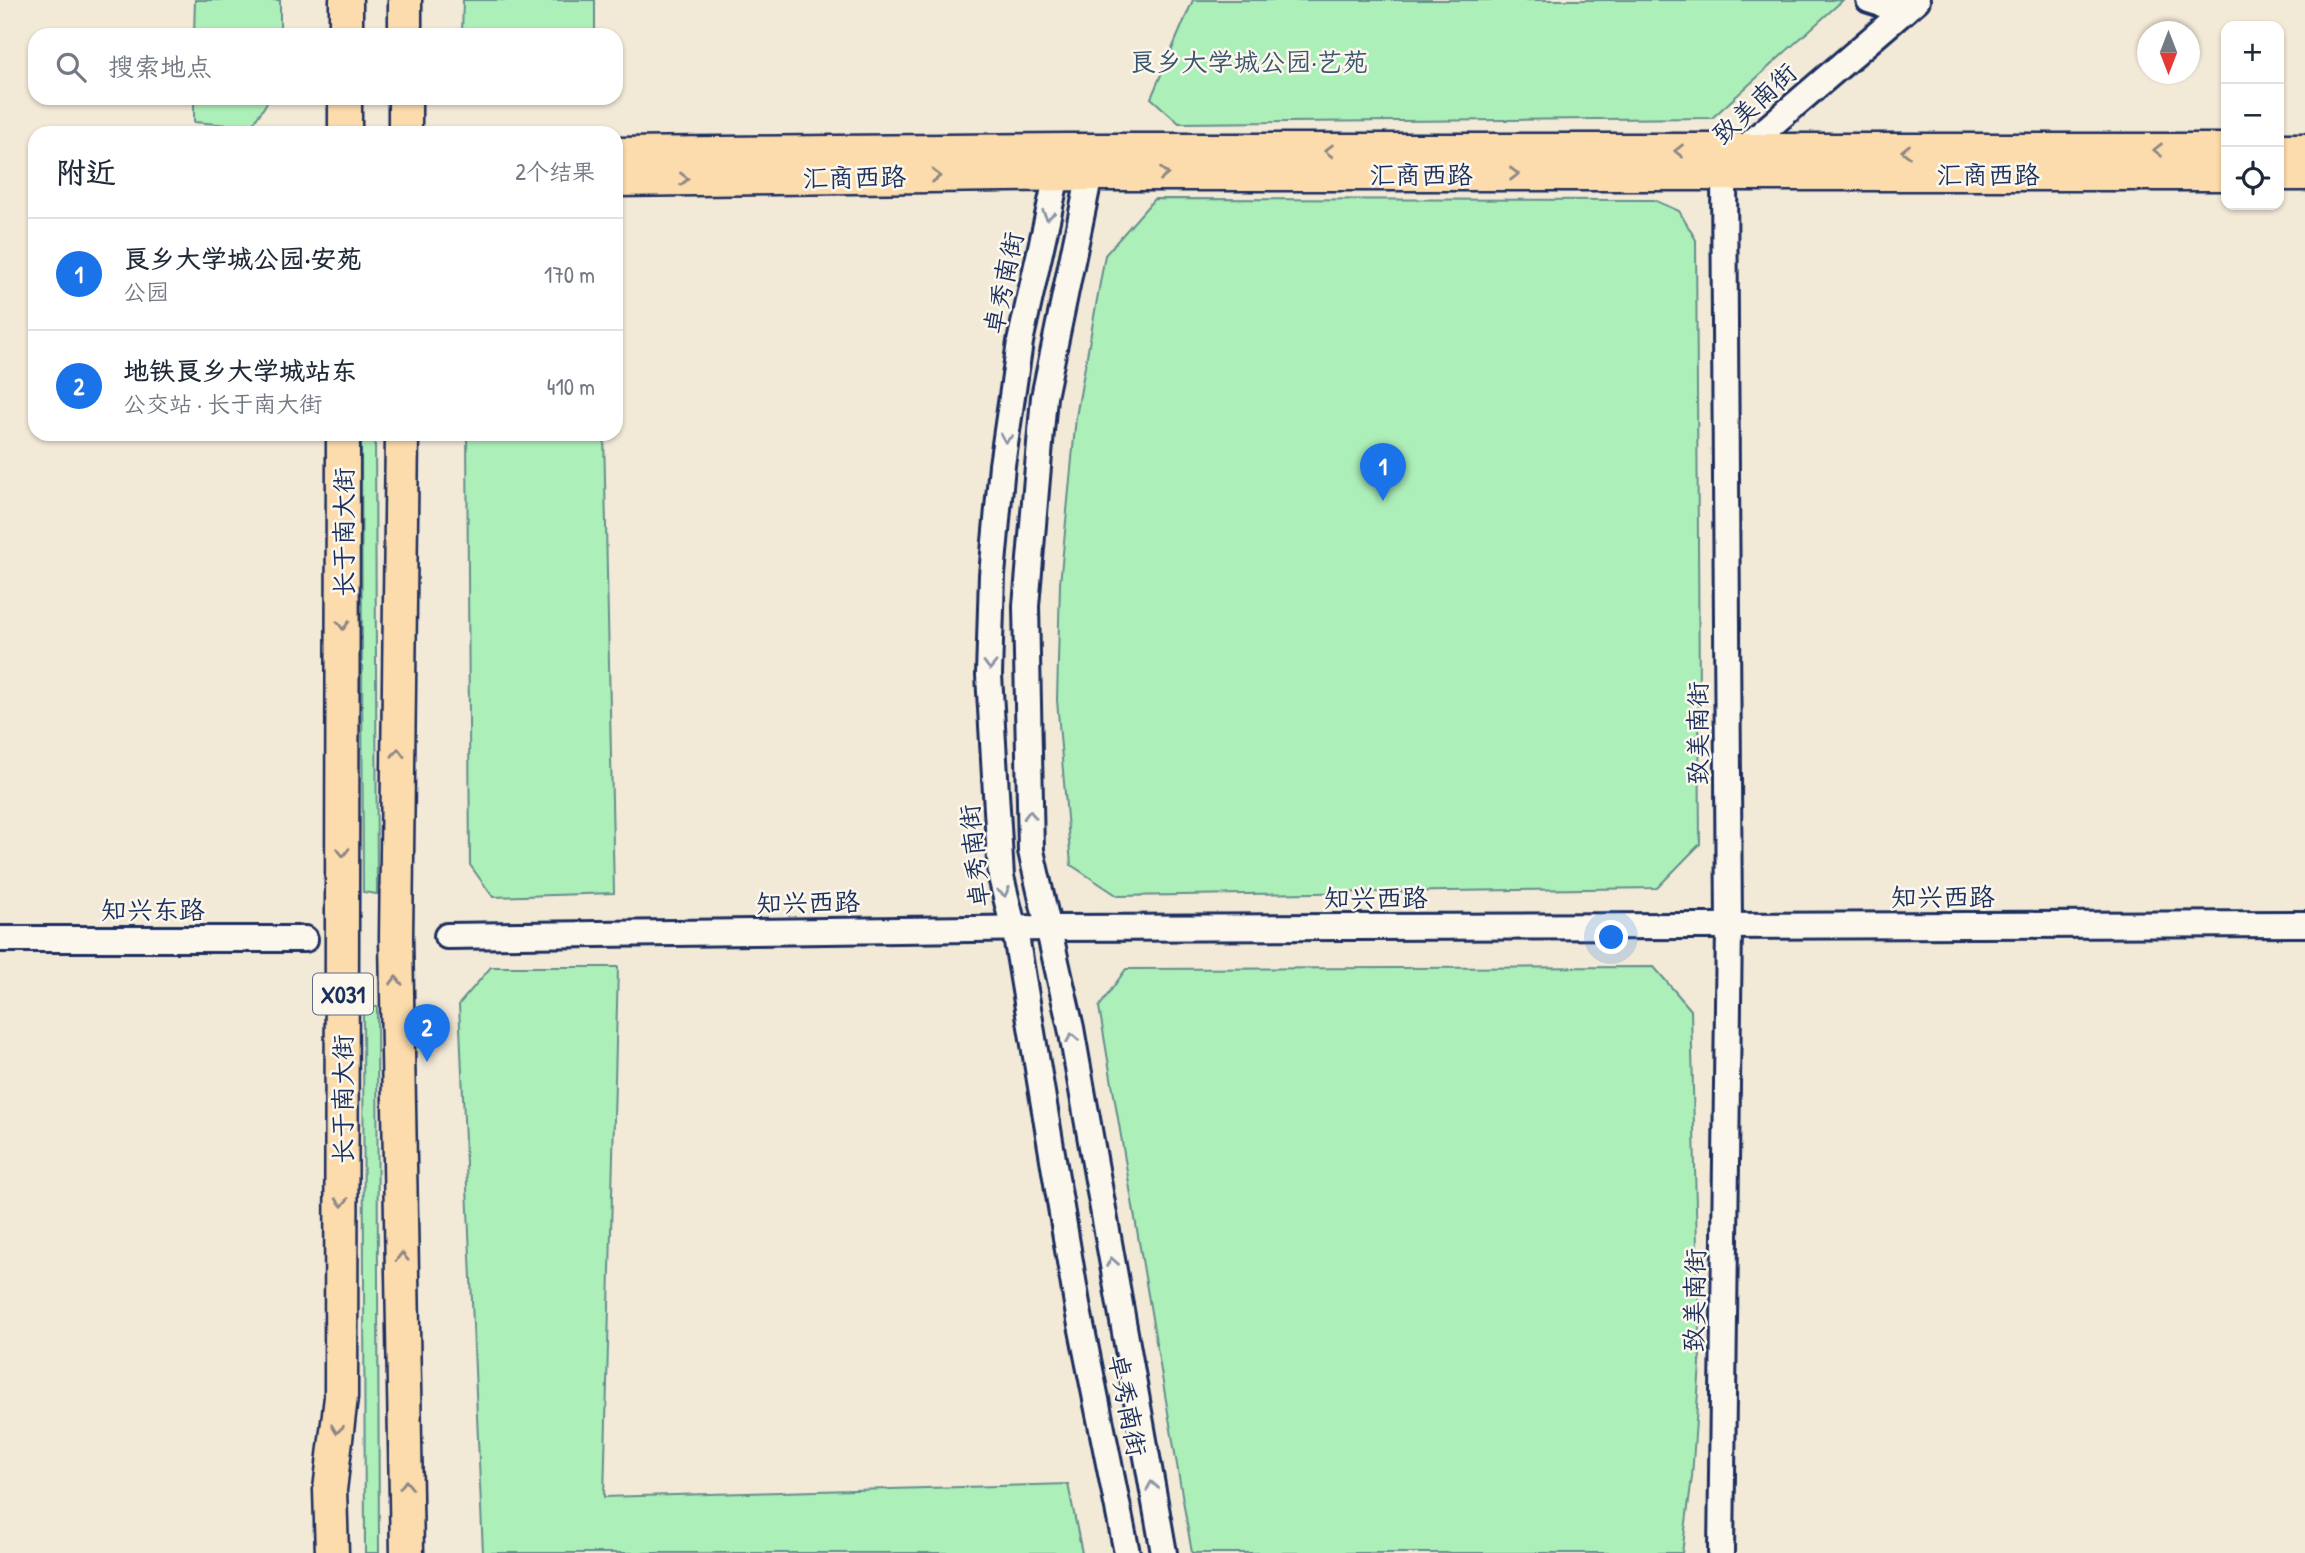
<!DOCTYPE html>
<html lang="zh">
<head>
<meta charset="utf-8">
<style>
	:root { --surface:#fff; --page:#f2f2f3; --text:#1f2937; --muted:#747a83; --line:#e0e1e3; --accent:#1a73e8 }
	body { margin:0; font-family:"Patrick Hand","LXGW WenKai TC",sans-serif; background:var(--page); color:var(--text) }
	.controls { position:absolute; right:21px; top:21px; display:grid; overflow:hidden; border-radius:14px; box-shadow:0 2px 5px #0004 }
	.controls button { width:63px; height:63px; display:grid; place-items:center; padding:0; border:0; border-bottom:2px solid var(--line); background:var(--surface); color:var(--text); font:35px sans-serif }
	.compass { position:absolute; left:2137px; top:21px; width:63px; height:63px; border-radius:50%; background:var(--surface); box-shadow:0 2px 5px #0004; rotate:180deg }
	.you { position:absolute; left:1612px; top:938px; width:24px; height:24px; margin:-18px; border:5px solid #fff; border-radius:50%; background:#1a73e8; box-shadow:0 0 0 10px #1a73e833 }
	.badge { display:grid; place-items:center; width:46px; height:46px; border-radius:50%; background:var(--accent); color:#fff; font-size:23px; font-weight:700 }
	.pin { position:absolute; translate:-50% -58px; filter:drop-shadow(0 2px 4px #0008) }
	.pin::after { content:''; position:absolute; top:37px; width:24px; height:21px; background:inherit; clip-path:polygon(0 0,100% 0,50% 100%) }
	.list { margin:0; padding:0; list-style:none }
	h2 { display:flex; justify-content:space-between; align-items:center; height:91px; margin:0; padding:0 28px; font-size:30px }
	h2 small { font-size:23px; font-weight:400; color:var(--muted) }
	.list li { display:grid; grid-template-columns:46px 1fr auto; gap:21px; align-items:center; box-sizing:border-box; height:112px; padding:0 28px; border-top:2px solid var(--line) }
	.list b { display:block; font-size:26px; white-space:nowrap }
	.list p { margin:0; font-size:23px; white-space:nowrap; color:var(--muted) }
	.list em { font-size:23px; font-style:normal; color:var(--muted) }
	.icon { flex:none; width:38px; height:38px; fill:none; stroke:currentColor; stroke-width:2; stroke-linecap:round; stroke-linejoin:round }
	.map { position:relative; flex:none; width:2305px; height:1553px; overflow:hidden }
	.search { position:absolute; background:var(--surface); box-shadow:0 2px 5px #0004; left:28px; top:28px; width:595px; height:77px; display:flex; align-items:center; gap:18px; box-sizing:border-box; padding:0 24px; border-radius:21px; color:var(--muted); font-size:26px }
	.panel { position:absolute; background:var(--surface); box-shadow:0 2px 5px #0004; left:28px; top:126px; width:595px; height:315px; border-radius:21px }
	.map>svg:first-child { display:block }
	.green { fill:#adefb9; stroke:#648f8c; stroke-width:2 }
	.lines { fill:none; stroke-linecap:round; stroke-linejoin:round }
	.minor-casing { stroke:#1b2f5e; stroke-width:30 }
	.major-casing { stroke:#1b2f5e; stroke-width:37 }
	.minor { stroke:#fbf7ec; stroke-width:24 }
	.major { stroke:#fcdcac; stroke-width:32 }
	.oneway { stroke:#8c8685 }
	.oneway2 { stroke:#8b93a5 }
	.labels { text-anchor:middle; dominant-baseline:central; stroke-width:5; stroke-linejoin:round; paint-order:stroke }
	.shield { fill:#fbf7ec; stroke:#5e6b89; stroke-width:2 }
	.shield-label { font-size:24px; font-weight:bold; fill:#1b2f5e }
	.park-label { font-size:26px; fill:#385570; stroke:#fbf7ec }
	.street-label { font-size:26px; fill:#1b2f5e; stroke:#fbf7ec }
</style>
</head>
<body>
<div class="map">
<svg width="2305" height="1553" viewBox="0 0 2305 1553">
	<rect width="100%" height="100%" fill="#f3e9d7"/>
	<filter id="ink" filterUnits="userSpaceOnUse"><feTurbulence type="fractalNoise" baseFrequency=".0143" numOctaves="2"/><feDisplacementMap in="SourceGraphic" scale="14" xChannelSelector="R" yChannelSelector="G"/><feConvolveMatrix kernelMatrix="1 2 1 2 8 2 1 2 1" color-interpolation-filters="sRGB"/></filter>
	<g filter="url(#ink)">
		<!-- green -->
		<g class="green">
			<path d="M195,0H280V35H194Z"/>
			<path d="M463,0H595V35H462Z"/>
			<path d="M1193,0H1843L1712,118L1179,123L1151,98Z"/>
			<path d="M194,98H270L251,127L194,122Z"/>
			<path d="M1154,199L1654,200L1679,211L1696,240L1700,844L1657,888L1118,896L1071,865L1057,700L1060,584L1076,417L1105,255Z"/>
			<path d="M361,434H375L377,894L363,892Z"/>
			<path d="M467,434H604L614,893L493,897L470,865Z"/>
			<path d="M491,967H618L604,1497L1068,1484L1082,1553H483L459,1004Z"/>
			<path d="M1654,967L1691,1010L1700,1364L1692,1477L1682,1553H1192L1099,1007L1126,969Z"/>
			<path d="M363,1005L377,1007L379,1553H365Z"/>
		</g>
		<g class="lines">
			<!-- minor casing -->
			<g class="minor-casing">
				<g id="minor">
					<path d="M1869,0L1904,11"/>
					<path d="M1096,159L1090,174L1044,397L1026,606L1031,851L1071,1028L1164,1553"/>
					<path d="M1064,160L1057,175L1020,342L1002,465L992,575L989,675L1001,877L1017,942L1078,1310L1127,1553"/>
					<path d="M447,936L1049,928L2305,924"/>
					<path d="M0,939H305"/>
					<path d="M1721,1553L1729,927L1724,173L1741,151L1917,0"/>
				</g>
			</g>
			<!-- major casing -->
			<g class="major-casing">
				<g id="major">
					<path d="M346,35V0"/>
					<path d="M405,35V0"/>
					<path d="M345,133V98"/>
					<path d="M405,133V98"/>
					<path d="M2279,150H2305"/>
					<path d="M616,154L1068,150H2226"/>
					<path d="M2279,174H2305"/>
					<path d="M616,180L1090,174H2226"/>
					<path d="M402,434L396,938L407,1553"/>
					<path d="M332,1553L330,1490L341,1397L343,434"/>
				</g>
			</g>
			<!-- minor -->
			<use href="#minor" class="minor"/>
			<!-- major -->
			<use href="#major" class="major"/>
		</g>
		<!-- one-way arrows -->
		<defs><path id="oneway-chevron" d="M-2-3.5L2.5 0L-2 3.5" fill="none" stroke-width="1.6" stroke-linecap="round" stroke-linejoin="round" transform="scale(1.75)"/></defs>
		<g class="oneway">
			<use href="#oneway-chevron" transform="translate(2158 150) rotate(180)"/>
			<use href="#oneway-chevron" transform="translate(1329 151) rotate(-180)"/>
			<use href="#oneway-chevron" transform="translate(1679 151) rotate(-180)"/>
			<use href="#oneway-chevron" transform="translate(1906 151) rotate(180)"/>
			<use href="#oneway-chevron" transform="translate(1164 174)"/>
			<use href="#oneway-chevron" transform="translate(1514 174)"/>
			<use href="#oneway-chevron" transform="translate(936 176) rotate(-1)"/>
			<use href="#oneway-chevron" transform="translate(684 179) rotate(-1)"/>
			<use href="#oneway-chevron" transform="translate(343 625) rotate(90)"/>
			<use href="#oneway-chevron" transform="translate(398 753) rotate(-89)"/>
			<use href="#oneway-chevron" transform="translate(343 852) rotate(90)"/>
			<use href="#oneway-chevron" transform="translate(396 981) rotate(-91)"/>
			<use href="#oneway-chevron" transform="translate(342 1202) rotate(90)"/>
			<use href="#oneway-chevron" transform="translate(402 1257) rotate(-91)"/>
			<use href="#oneway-chevron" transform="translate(337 1429) rotate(97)"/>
			<use href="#oneway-chevron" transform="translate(406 1485) rotate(-91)"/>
		</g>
		<g class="oneway2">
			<use href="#oneway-chevron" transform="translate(1048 215) rotate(102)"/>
			<use href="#oneway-chevron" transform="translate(1006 438) rotate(99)"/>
			<use href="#oneway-chevron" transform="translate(990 665) rotate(91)"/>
			<use href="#oneway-chevron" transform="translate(1030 815) rotate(-91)"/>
			<use href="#oneway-chevron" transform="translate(1004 892) rotate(77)"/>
			<use href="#oneway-chevron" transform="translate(1072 1038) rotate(-100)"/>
			<use href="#oneway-chevron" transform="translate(1112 1262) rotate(-100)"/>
			<use href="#oneway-chevron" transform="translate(1152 1486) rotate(-100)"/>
		</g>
	</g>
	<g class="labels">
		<!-- shield labels -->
		<rect class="shield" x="313" y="973.5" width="60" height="41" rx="5"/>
		<g class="shield-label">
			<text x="343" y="994">X031</text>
		</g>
		<!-- park labels -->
		<g class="park-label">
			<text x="1249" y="61">良乡大学城公园·艺苑</text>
		</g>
		<!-- street labels -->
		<g class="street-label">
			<text transform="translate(1754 103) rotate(-43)">致美南街</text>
			<text x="1421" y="174">汇商西路</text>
			<text x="1988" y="174">汇商西路</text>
			<text transform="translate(854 177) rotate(-1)">汇商西路</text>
			<text transform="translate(1003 283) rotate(-78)">卓秀南街</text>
			<text transform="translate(343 532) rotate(-90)">长于南大街</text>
			<text transform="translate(1697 733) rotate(-90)">致美南街</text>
			<text transform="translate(974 856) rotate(-96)">卓秀南街</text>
			<text x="1943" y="896">知兴西路</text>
			<text x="1376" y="897">知兴西路</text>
			<text transform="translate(808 902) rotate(-1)">知兴西路</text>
			<text x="153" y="909">知兴东路</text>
			<text transform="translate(342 1099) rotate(-90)">长于南大街</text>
			<text transform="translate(1694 1300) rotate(-89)">致美南街</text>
			<text transform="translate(1128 1405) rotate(79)">卓秀南街</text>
		</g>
	</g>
</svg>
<div class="controls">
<button>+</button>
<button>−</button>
<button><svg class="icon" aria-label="locate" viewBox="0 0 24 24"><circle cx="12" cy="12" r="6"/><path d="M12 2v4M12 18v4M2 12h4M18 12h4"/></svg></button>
</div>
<svg class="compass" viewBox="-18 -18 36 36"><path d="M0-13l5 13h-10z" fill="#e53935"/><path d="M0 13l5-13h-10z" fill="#747a83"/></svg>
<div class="you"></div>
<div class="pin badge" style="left:1383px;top:501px">1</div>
<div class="pin badge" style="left:427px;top:1062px">2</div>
<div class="search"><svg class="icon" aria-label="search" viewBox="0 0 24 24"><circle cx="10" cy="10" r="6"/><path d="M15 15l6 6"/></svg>搜索地点</div>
<section class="panel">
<h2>附近<small>2个结果</small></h2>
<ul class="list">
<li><span class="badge">1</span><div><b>良乡大学城公园·安苑</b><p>公园</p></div><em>170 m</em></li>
<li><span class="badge">2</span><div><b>地铁良乡大学城站东</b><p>公交站 · 长于南大街</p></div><em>410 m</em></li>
</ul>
</section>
</div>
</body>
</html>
